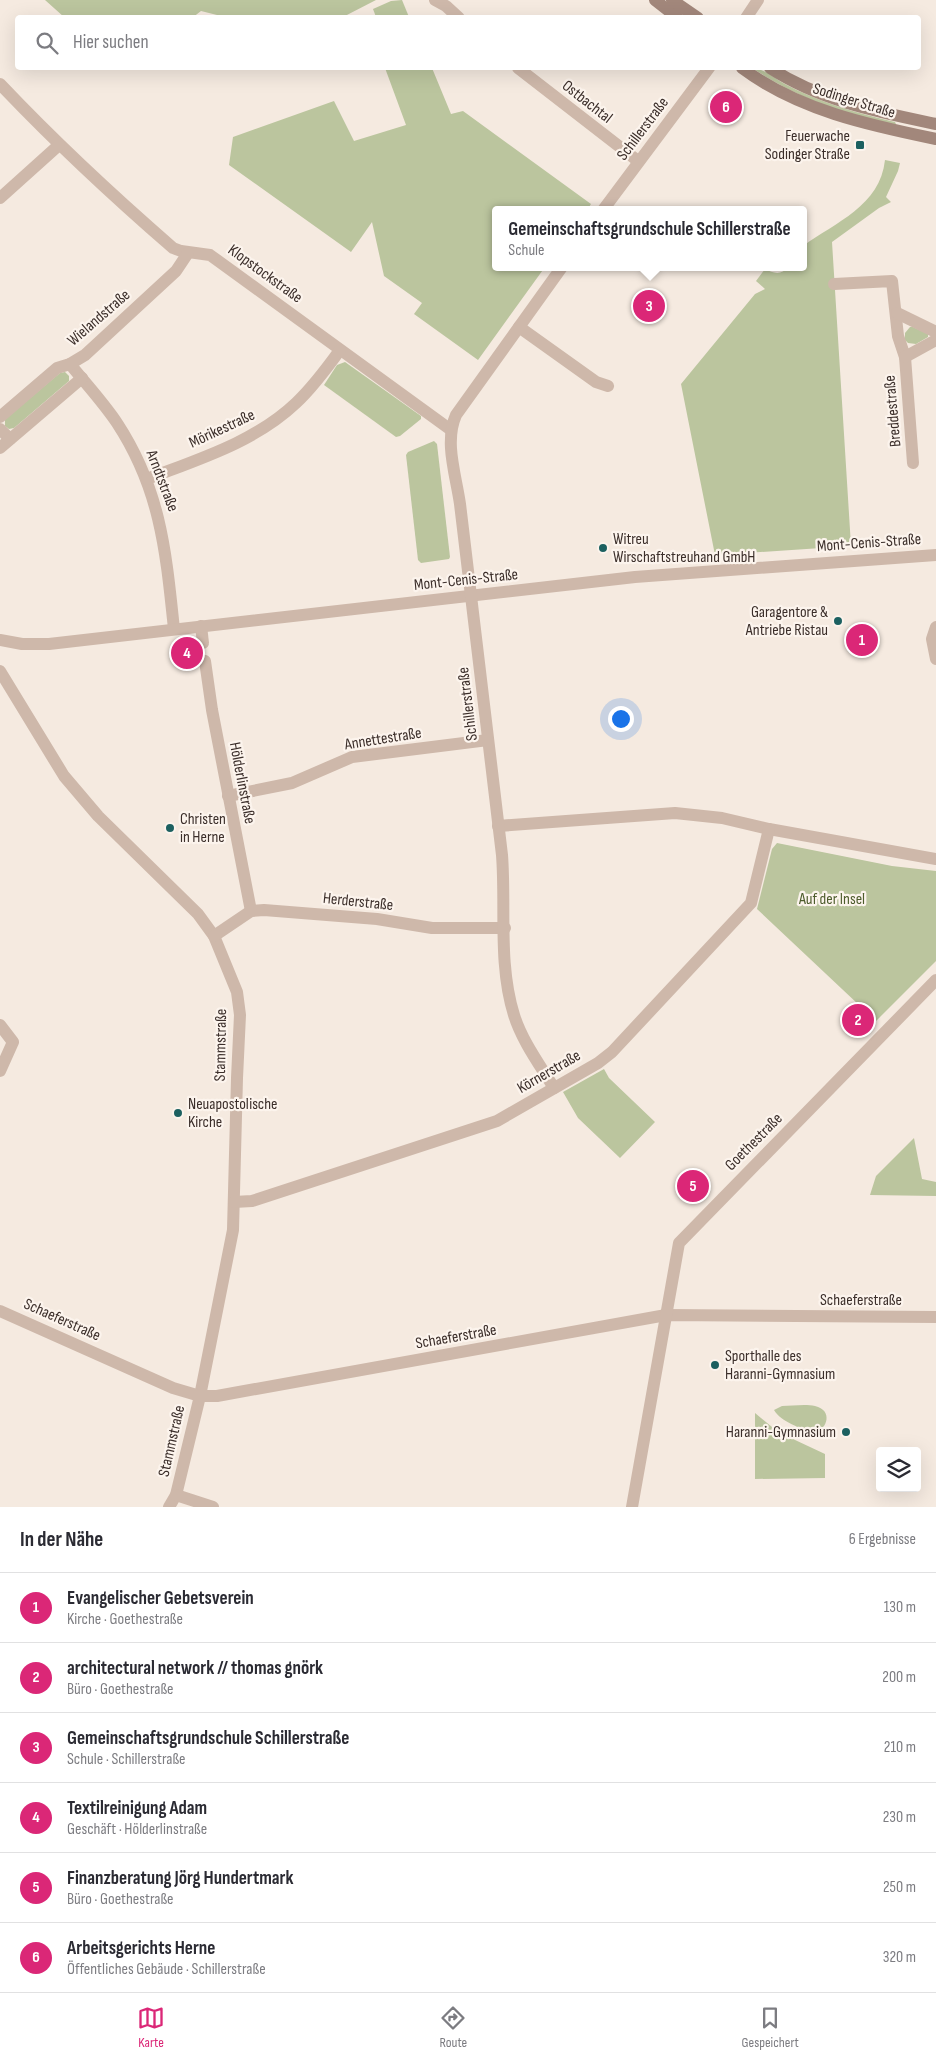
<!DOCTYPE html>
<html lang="de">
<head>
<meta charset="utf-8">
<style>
	:root { --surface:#fff; --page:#f7f7f7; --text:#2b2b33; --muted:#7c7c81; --line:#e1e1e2; --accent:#db2777 }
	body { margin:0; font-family:"Sofia Sans Condensed",sans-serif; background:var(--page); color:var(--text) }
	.controls { position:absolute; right:15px; bottom:15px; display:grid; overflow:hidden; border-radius:5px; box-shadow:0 5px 20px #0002 }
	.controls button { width:45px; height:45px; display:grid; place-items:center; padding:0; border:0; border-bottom:1px solid var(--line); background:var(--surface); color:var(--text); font:25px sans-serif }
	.you { position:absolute; left:620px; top:718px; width:18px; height:18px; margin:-12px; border:4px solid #fff; border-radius:50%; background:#1a73e8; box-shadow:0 0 0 8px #1a73e833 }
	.badge { display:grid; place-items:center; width:32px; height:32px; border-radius:50%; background:var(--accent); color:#fff; font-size:16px; font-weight:700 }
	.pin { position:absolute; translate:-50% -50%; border:2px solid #fff; box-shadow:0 1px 5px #0006 }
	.popup { position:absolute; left:492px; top:206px; width:315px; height:65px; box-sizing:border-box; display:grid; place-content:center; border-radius:5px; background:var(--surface); filter:drop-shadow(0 1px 4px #0005); font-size:16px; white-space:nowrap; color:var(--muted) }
	.popup b { font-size:19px; color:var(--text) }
	.popup::after { content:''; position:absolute; left:50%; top:100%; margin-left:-10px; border:10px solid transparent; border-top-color:var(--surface) }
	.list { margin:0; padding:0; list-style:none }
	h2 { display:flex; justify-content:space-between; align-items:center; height:65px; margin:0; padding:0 20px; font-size:21px }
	h2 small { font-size:16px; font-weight:400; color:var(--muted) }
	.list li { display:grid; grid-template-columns:32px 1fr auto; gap:15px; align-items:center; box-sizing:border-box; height:70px; padding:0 20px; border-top:1px solid var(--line) }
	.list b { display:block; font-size:19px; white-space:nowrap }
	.list p { margin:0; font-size:16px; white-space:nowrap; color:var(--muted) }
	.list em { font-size:16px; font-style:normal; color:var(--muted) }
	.icon { flex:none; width:28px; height:28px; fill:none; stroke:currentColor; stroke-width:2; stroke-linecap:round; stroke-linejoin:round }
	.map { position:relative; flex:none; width:936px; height:1507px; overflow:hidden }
	.search { position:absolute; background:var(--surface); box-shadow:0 5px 20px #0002; left:15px; right:15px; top:15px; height:55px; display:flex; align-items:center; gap:12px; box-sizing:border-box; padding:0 18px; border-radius:5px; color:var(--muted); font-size:19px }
	.sheet { height:485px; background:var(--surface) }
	nav { display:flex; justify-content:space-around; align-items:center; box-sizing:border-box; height:70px; border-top:1px solid var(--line); background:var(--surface); font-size:14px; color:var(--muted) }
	nav a { display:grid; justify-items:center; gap:2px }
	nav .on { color:var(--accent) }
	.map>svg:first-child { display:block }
	.green { fill:#bbc59e }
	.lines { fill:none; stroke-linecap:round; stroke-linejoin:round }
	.minor { stroke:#ceb8aa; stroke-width:12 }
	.secondary { stroke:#a2877b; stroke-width:12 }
	.poi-dot { fill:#1c6060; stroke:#fcf4ed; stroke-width:2 }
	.labels { text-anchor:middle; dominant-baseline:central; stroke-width:4.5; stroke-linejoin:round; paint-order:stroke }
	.street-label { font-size:16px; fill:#3b2e2a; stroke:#fcf4ed }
	.poi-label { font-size:16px; fill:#3b2e2a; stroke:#fcf4ed; text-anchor:start }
	.park-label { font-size:16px; fill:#4d5c2c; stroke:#fcf4ed }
</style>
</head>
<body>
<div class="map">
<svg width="936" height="1507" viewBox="0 0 936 1507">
	<rect width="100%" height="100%" fill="#f5eae0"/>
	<!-- green -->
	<g class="green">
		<path d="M45,0H376L343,17H225L201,11L192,18L64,17Z"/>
		<path d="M402,0L409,17H376L373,9L391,1Z"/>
		<path d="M385,68H432L451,114L463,111L591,204L587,210H495V267H545L478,360L414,314L422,303L384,276L372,222L351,252L229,165L233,137L334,101L354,141L406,125Z"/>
		<path d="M752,68C763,68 774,78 783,83C818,102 856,113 895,122L896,124C889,125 881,122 873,120C831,110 788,92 752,68Z"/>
		<path d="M885,160L900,163L898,171L886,197L891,202L879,208L832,242L851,546L715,555L681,384L755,294L765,289L756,281L765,269C773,273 781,276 788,267H803V246C836,222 880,206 885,160Z"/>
		<path d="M910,327H913L928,334V337L916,344L908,343L905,340V333Z"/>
		<path d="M345,362L421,416V419L400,436L396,437L324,385L337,365Z"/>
		<path d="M65,372L69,376V381L14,428L9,429L5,426V419L60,373Z"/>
		<path d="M434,441L437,444L450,557L449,559L421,563L418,560L406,455L408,452Z"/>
		<path d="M777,843L892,866L936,871V961L876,1021L757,909L772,849Z"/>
		<path d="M604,1069L609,1078L655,1122L620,1158L578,1118L563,1092Z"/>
		<path d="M914,1138L922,1179L936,1182V1196L870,1195L876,1176Z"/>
		<path d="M782,1406C792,1406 805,1404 815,1406C833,1410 828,1429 814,1434C801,1428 781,1422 774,1410Z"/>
		<path d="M755,1413L778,1432L825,1454V1478L755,1479Z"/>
	</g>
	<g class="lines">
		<!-- minor -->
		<g class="minor">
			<path d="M435,0L446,6L459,18"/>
			<path d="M746,18L758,0"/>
			<path d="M518,68L638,161"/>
			<path d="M0,84C55,142 113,196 173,248L181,251L210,255L451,430"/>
			<path d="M0,198L59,145"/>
			<path d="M603,210L709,68"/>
			<path d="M834,284L892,281L898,336L905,357L913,463"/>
			<path d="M897,313L936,332"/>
			<path d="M519,327L596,382L608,386"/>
			<path d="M905,357L936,340"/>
			<path d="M70,364C86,384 103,402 117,423C161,490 166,553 174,629"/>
			<path d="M0,417L57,368L70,364L85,355L176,271L188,253"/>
			<path d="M0,429L10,439"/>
			<path d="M0,448L82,378"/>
			<path d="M147,479C199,459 255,442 296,403C313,387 327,368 340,350"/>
			<path d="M201,626L203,643"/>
			<path d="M936,627L932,639L936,659"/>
			<path d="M0,640L22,644H49L635,577L936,555"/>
			<path d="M205,661L212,710L251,911"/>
			<path d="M0,671L64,776L98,816L198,914L214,936L237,992L240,1015L237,1078L233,1230L200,1396L176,1495L169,1507"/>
			<path d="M228,796L292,783L352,757L488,740"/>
			<path d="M498,826L675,813L722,818L769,829L936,859"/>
			<path d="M214,936L251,911L264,910L377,919L432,928H505"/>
			<path d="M0,1025L13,1042L0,1071"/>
			<path d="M554,1088C540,1065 522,1041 514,1015C498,964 506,907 502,855L460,504C456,475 444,442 456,415L562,267"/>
			<path d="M234,1202L252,1201L497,1121L598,1063L612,1052L751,903L769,829"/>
			<path d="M0,1311L173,1388L200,1396H217L666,1315L936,1317"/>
			<path d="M176,1495L213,1507"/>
			<path d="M632,1507L679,1243L936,980"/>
		</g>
		<!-- secondary -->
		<g class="secondary">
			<path d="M655,0L678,18"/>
			<path d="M672,0L698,18"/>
			<path d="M742,68C798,110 868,125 936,139"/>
			<path d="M770,68C821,101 878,112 936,124"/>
		</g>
	</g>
	<!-- markers -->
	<g class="poi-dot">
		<rect x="855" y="140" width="10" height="10" rx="2.5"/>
		<circle cx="603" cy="548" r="5"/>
		<circle cx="838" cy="621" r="5"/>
		<circle cx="170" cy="828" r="5"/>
		<circle cx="178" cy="1113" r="5"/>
		<circle cx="715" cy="1365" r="5"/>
		<circle cx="846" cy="1432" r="5"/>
	</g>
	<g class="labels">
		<!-- street labels -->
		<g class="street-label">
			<text transform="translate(854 101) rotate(17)">Sodinger Straße</text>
			<text transform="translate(587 102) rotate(38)">Ostbachtal</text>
			<text transform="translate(643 129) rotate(-53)">Schillerstraße</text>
			<text transform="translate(265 274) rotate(36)">Klopstockstraße</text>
			<text transform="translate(99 318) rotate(-41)">Wielandstraße</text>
			<text transform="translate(893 411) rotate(-95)">Breddestraße</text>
			<text transform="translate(222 429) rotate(-25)">Mörikestraße</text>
			<text transform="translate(162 481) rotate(69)">Arndtstraße</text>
			<text transform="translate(869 543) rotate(-4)">Mont-Cenis-Straße</text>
			<text transform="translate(466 580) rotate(-6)">Mont-Cenis-Straße</text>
			<text transform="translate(468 704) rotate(-97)">Schillerstraße</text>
			<text transform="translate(383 739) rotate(-9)">Annettestraße</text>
			<text transform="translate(242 783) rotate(79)">Hölderlinstraße</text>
			<text transform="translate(358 902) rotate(6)">Herderstraße</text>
			<text transform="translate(221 1045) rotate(-89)">Stammstraße</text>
			<text transform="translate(549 1072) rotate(-30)">Körnerstraße</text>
			<text transform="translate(754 1142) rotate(-45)">Goethestraße</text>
			<text x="861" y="1300">Schaeferstraße</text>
			<text transform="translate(62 1320) rotate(24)">Schaeferstraße</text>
			<text transform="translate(456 1337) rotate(-10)">Schaeferstraße</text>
			<text transform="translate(172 1441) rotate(-77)">Stammstraße</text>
		</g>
		<!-- poi labels -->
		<g class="poi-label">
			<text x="850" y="136" text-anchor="end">Feuerwache<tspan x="850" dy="18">Sodinger Straße</tspan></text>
			<text x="613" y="539">Witreu<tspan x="613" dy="18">Wirschaftstreuhand GmbH</tspan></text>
			<text x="828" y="612" text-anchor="end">Garagentore &amp;<tspan x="828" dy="18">Antriebe Ristau</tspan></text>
			<text x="180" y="819">Christen<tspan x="180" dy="18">in Herne</tspan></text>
			<text x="188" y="1104">Neuapostolische<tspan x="188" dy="18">Kirche</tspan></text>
			<text x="725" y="1356">Sporthalle des<tspan x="725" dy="18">Haranni-Gymnasium</tspan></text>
			<text x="836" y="1432" text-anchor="end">Haranni-Gymnasium</text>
		</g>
		<!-- park labels -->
		<g class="park-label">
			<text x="832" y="899">Auf der Insel</text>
		</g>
	</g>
</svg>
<div class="controls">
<button><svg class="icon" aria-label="layers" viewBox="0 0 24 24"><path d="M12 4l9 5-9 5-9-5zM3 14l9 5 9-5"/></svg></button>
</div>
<div class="you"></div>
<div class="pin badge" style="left:862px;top:640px">1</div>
<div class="pin badge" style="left:858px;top:1020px">2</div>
<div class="pin badge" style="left:649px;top:306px">3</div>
<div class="popup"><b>Gemeinschaftsgrundschule Schillerstraße</b>Schule</div>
<div class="pin badge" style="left:187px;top:653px">4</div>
<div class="pin badge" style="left:693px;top:1186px">5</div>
<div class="pin badge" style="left:726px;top:107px">6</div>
<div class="search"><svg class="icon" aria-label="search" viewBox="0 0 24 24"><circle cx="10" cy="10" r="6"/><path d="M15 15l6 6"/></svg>Hier suchen</div>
</div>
<section class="sheet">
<h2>In der Nähe<small>6 Ergebnisse</small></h2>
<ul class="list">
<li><span class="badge">1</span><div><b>Evangelischer Gebetsverein</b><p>Kirche · Goethestraße</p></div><em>130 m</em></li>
<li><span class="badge">2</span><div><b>architectural network // thomas gnörk</b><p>Büro · Goethestraße</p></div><em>200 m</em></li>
<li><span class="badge">3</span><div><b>Gemeinschaftsgrundschule Schillerstraße</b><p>Schule · Schillerstraße</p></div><em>210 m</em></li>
<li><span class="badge">4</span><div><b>Textilreinigung Adam</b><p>Geschäft · Hölderlinstraße</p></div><em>230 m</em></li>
<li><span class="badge">5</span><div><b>Finanzberatung Jörg Hundertmark</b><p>Büro · Goethestraße</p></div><em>250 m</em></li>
<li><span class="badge">6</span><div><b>Arbeitsgerichts Herne</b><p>Öffentliches Gebäude · Schillerstraße</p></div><em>320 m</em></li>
</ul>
</section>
<nav>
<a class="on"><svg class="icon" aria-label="map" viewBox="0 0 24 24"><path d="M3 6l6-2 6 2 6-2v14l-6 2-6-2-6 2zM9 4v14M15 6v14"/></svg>Karte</a>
<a><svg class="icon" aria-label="directions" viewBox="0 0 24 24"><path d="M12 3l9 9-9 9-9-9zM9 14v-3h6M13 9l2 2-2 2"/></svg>Route</a>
<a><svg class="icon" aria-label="saved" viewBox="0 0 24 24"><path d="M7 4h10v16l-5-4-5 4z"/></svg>Gespeichert</a>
</nav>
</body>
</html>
